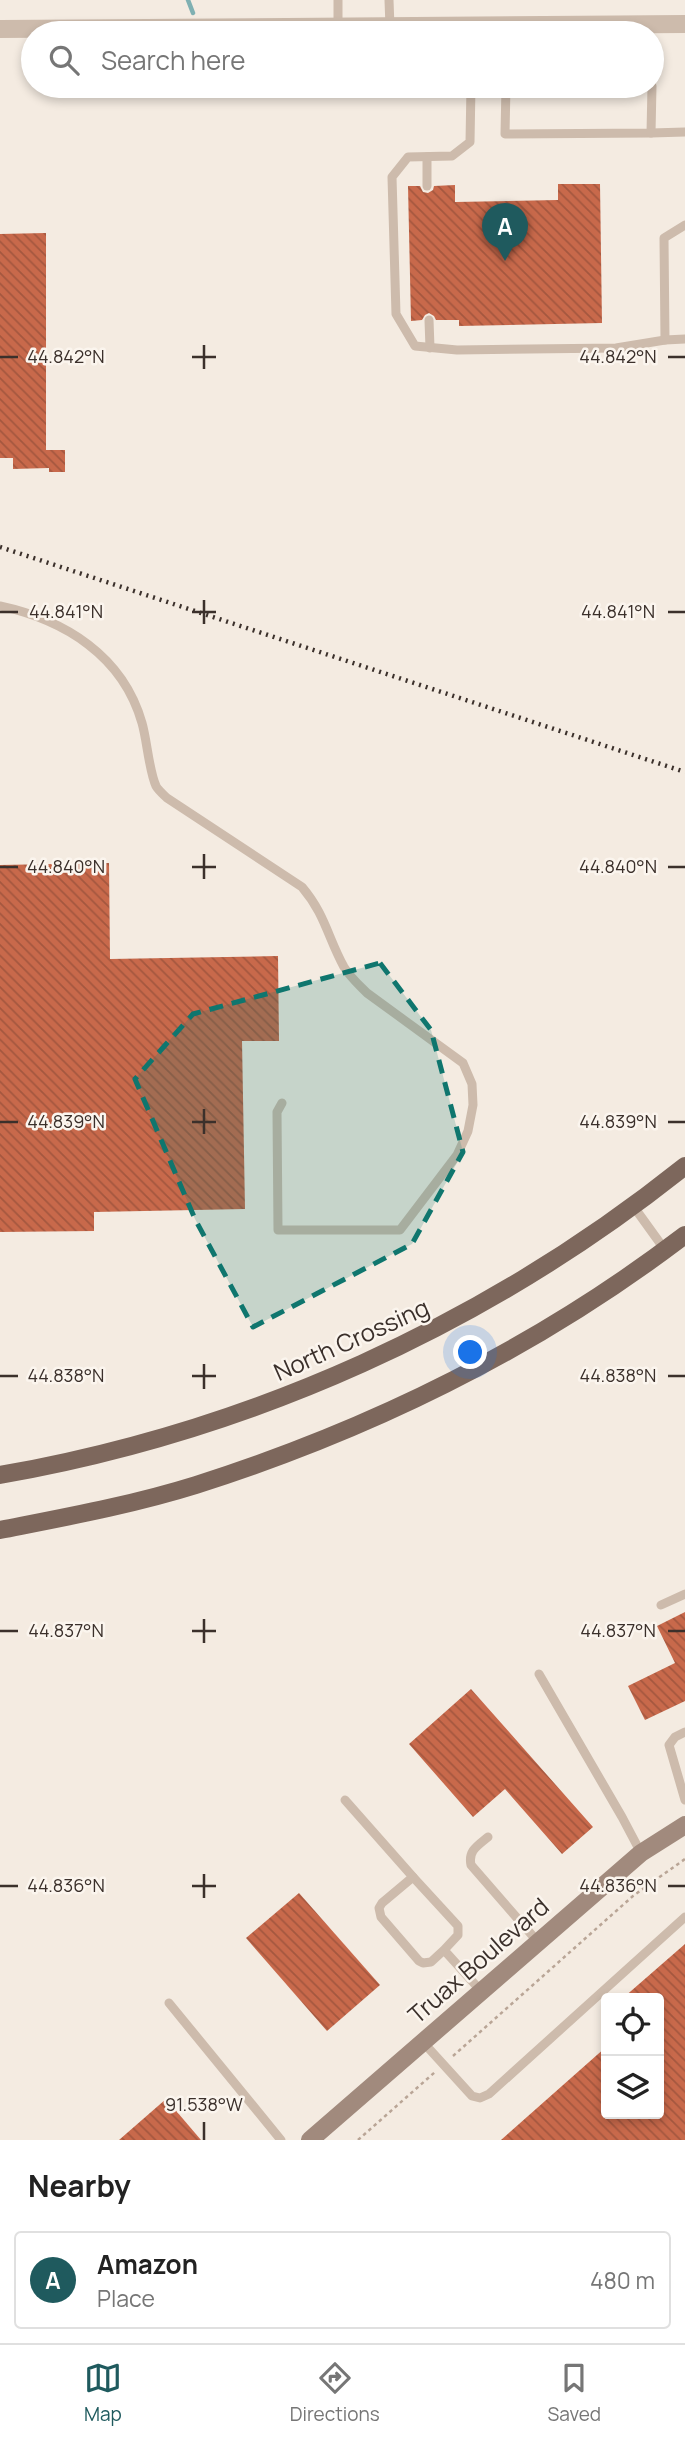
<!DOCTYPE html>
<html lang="en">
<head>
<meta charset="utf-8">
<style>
	:root { --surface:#fff; --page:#f6f6f6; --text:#222; --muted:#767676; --line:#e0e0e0; --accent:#1f5a5e }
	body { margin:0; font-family:Manrope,sans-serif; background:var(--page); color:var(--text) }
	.controls { position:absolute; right:21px; bottom:21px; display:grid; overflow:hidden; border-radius:7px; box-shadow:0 4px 10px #0003 }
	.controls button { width:63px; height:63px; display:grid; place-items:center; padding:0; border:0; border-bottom:2px solid var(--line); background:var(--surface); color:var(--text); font:35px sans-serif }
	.you { position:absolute; left:471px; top:1353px; width:24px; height:24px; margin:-18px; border:5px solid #fff; border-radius:50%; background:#1a73e8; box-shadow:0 0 0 10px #1a73e833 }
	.badge { display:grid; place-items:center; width:46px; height:46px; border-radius:50%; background:var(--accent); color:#fff; font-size:23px; font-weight:700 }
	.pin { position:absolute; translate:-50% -58px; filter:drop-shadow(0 2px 4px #0008) }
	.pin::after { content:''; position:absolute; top:37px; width:24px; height:21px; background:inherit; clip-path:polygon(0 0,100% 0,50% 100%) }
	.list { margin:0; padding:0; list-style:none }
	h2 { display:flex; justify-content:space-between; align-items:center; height:91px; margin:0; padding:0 28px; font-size:30px }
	h2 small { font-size:23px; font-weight:400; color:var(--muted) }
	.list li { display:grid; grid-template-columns:46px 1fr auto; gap:21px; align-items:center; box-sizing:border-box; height:98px; margin:0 14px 14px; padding:0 14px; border:2px solid var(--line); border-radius:7px }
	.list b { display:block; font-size:26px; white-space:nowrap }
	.list p { margin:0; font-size:23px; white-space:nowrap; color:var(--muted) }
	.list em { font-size:23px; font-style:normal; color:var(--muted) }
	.icon { flex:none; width:38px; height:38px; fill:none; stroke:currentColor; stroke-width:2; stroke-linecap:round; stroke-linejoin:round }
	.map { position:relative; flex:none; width:685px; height:2140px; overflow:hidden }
	.search { position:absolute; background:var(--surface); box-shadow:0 4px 10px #0003; left:21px; right:21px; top:21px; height:77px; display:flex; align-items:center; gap:18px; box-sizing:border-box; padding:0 24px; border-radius:38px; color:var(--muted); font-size:26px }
	.sheet { height:203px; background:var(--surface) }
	nav { display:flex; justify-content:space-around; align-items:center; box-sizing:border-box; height:98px; border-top:2px solid var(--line); background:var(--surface); font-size:19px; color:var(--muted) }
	nav a { display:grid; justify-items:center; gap:4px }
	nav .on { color:var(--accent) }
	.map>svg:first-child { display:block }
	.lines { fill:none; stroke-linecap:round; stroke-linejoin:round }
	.stream { stroke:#7fb0b2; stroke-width:4.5 }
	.building { fill:url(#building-back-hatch) }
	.path { stroke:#b9a596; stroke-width:2.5; stroke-dasharray:3.5 3.5; stroke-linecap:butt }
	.lane { stroke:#cdbbac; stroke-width:9 }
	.street { stroke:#cdbbac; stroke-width:18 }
	.secondary { stroke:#a18a7d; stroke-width:18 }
	.primary { stroke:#7d675c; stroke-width:18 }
	.rail { stroke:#3b302b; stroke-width:4.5; stroke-dasharray:2 5; stroke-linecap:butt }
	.marked { fill:#0f766e; fill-opacity:0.2; stroke:#0f766e; stroke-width:5; stroke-dasharray:14 9; stroke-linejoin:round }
	.ticks { fill:none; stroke:#3b302b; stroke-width:2.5 }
	.labels { text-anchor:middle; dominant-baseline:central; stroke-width:5; stroke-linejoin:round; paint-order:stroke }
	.street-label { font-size:24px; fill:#3b302b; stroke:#fbf5ee }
	.ticks-label { font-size:18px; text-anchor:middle; fill:#3b302b; stroke:#fbf5ee; stroke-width:5; stroke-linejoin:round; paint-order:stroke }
</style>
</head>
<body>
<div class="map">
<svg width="685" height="2140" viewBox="0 0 685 2140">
	<defs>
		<pattern id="building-back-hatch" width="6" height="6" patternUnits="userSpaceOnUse" patternTransform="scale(1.75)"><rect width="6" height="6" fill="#c8694b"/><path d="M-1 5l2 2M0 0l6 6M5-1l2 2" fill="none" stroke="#a4573f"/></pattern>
	</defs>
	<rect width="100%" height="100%" fill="#f4ebe1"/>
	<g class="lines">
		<!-- stream -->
		<path class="stream" d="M188,0L193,13"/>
	</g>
	<!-- building -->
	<g class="building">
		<path d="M558,184H600L602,323L459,326V320H436L434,316L429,313L425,315L422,320L411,321L408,186H420L423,192L428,193L433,190L434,186L455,185V202L558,200Z"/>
		<path d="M46,233V450H65V472H49V468L13,469V458H0V234Z"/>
		<path d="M109,863L110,959L278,956L279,1041H242L245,1209L94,1212V1231L0,1232V865Z"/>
		<path d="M685,1612V1701L645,1720L628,1686L675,1663L657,1626Z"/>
		<path d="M471,1689L593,1827L562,1854L505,1789L473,1817L409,1744Z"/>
		<path d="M299,1893L380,1985L327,2031L246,1938Z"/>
		<path d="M685,1944V2140H501L606,2047V2114H659V1998H623Z"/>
		<path d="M166,2099L201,2140H119Z"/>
	</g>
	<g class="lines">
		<!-- path -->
		<g class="path">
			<path d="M453,2056L633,1896L685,1859"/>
			<path d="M358,2140L435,2072"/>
		</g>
		<!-- lane -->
		<g class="lane">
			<path d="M338,0V25"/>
			<path d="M389,0L390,27"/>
			<path d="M471,86L470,142L452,156L408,157L392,177L396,314L415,346L457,350L616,348L665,340L685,339"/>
			<path d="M512,86H506L505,134L651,133L652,86"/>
			<path d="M651,133L685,132"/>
			<path d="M427,186V157"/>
			<path d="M429,320L430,348"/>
			<path d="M665,340L664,238L685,225"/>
			<path d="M0,606C65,620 123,656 142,723C147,740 149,771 156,786C158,790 164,795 167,798L302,887C325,914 328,938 344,967C350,977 359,985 367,993L463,1063L472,1084L473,1105L468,1131L457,1155L400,1230H278L277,1112L282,1103"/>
			<path d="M634,1207L665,1250"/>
			<path d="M661,1605L685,1594"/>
			<path d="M539,1674L622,1817L641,1853"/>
			<path d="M685,1732L675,1737L669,1745L685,1800"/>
			<path d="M345,1800L413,1877"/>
			<path d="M488,1837C477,1846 468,1851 471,1865L538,1942"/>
			<path d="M444,1950L458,1935V1926L413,1877L382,1903L379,1908L381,1917L419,1961L423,1963L431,1962L444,1950L481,1991"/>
			<path d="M169,2003L281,2140"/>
			<path d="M422,2041L472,2096L480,2098L489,2094L685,1917"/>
		</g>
		<!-- street -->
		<path class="street" d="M0,29L685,24"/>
		<!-- secondary -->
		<path class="secondary" d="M310,2140L641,1853L685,1825"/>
		<!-- primary -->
		<g class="primary">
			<path d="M0,1475C251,1431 486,1325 685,1166"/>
			<path d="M0,1530C66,1517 132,1505 196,1485C372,1429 538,1347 685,1235"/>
		</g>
		<!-- rail -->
		<path class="rail" d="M0,547L685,772"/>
	</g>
	<!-- marked area -->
	<path class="marked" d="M380,963L431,1030L463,1152L412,1244L253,1327L195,1219L135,1079L193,1014Z"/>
	<!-- ticks -->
	<path class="ticks" d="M204,345V369M0,357H18M192,357H216M668,357H685M204,600V624M0,612H18M192,612H216M668,612H685M204,854V879M0,867H18M192,867H216M668,867H685M204,1109V1134M0,1122H18M192,1122H216M668,1122H685M204,1364V1389M0,1376H18M192,1376H216M668,1376H685M204,1619V1643M0,1631H18M192,1631H216M668,1631H685M204,1874V1898M0,1886H18M192,1886H216M668,1886H685M204,2122V2140"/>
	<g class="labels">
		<!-- street labels -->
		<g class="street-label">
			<text transform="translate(351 1339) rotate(-24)">North Crossing</text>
			<text transform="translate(478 1960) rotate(-41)">Truax Boulevard</text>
		</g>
	</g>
	<g class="ticks-label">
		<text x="66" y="363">44.842°N</text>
		<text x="618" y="363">44.842°N</text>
		<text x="66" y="618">44.841°N</text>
		<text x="618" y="618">44.841°N</text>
		<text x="66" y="873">44.840°N</text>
		<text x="618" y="873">44.840°N</text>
		<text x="66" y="1128">44.839°N</text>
		<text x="618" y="1128">44.839°N</text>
		<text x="66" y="1382">44.838°N</text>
		<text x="618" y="1382">44.838°N</text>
		<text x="66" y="1637">44.837°N</text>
		<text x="618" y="1637">44.837°N</text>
		<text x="66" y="1892">44.836°N</text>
		<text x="618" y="1892">44.836°N</text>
		<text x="204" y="2111">91.538°W</text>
	</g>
</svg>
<div class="controls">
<button><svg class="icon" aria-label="locate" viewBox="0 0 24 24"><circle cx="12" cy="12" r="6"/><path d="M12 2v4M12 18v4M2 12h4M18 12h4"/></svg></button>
<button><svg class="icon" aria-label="layers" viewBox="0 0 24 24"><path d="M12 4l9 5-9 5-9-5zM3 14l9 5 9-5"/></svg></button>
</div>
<div class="you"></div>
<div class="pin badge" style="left:505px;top:261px">A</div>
<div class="search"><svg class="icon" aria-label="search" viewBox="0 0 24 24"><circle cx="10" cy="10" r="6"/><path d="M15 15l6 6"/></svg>Search here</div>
</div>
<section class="sheet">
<h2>Nearby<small></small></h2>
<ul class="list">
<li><span class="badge">A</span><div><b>Amazon</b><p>Place</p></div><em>480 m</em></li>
</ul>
</section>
<nav>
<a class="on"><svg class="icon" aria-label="map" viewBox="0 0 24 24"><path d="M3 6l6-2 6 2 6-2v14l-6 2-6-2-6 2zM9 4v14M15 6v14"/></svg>Map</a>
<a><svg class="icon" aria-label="directions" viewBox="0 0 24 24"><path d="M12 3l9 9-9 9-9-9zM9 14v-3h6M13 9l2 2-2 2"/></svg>Directions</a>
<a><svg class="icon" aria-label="saved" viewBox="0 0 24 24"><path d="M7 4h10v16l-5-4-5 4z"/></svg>Saved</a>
</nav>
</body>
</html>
